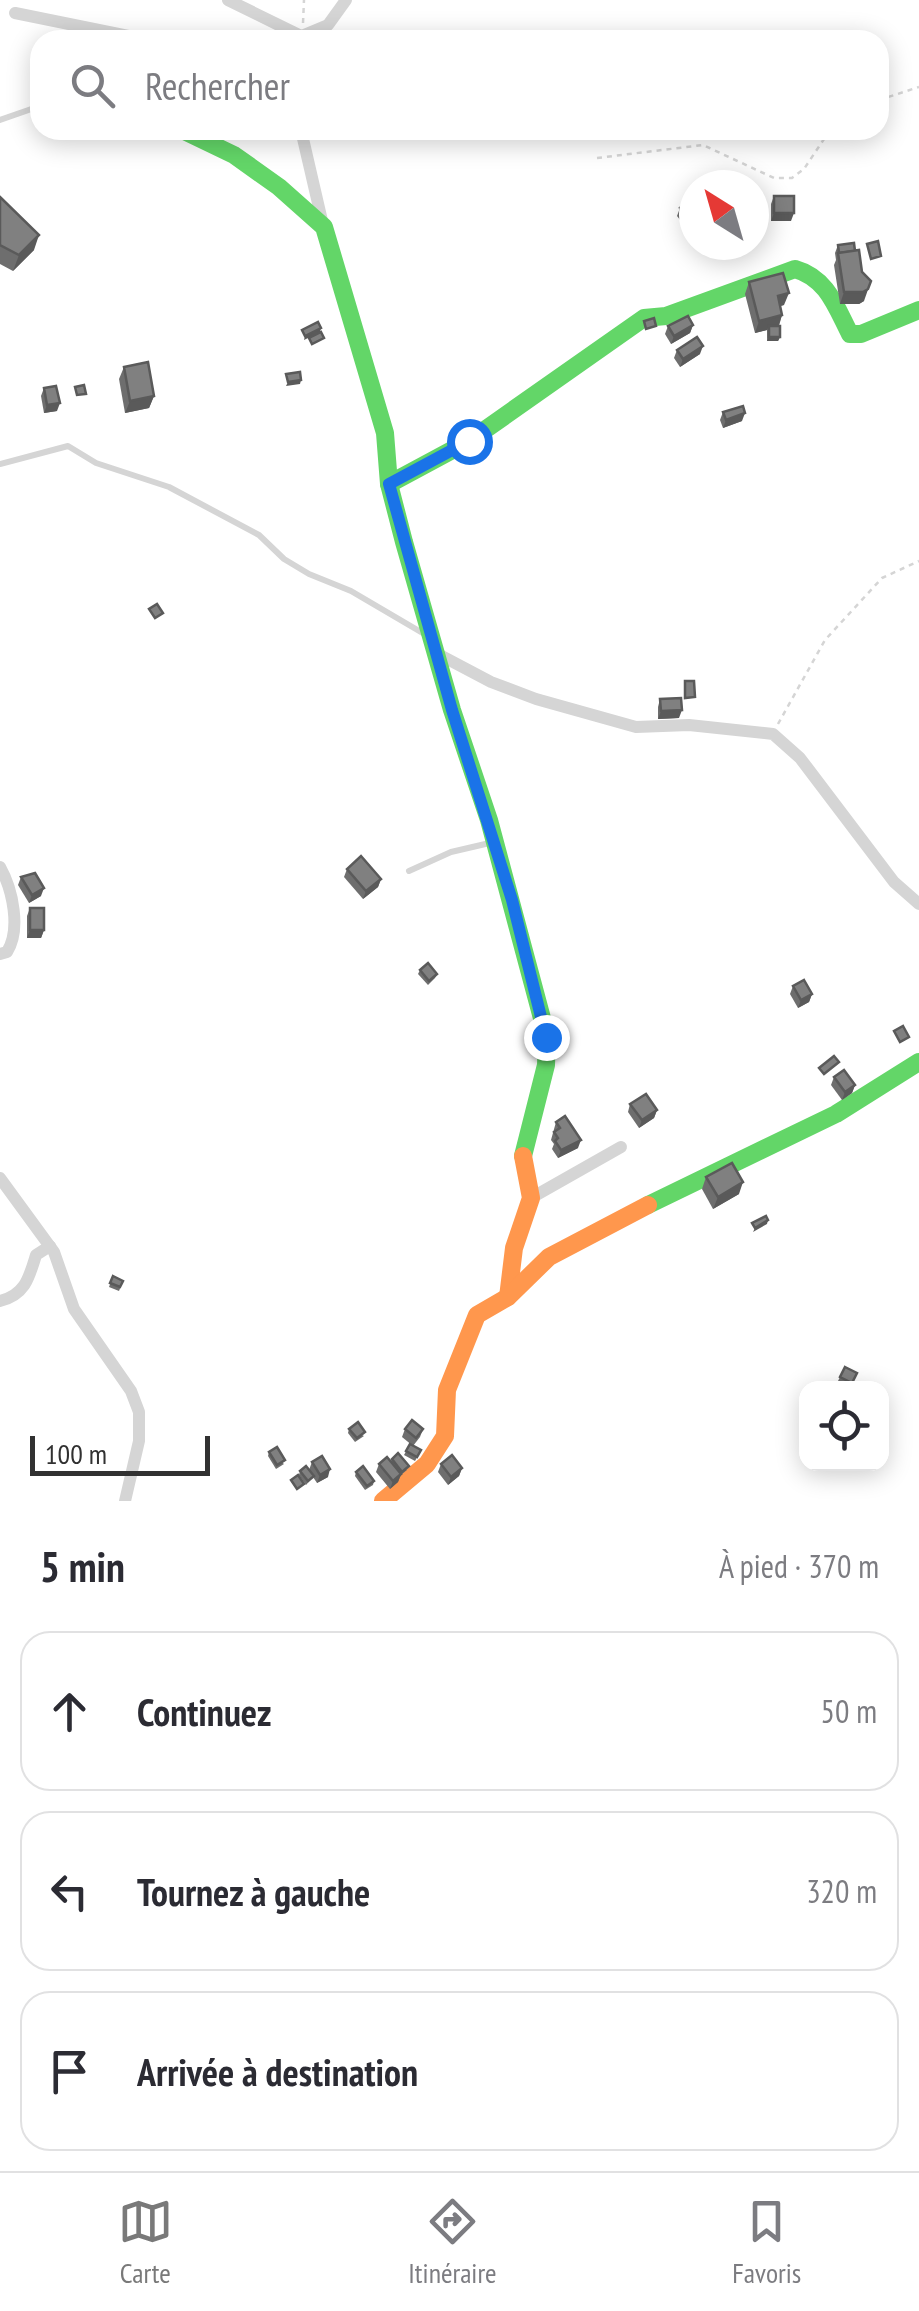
<!DOCTYPE html>
<html lang="fr">
<head>
<meta charset="utf-8">
<style>
	:root { --surface:#fff; --page:#f7f7f7; --text:#2b2b33; --muted:#7c7c81; --line:#e1e1e2; --accent:#797979 }
	body { margin:0; font-family:"PT Sans Narrow",sans-serif; background:var(--page); color:var(--text) }
	.controls { position:absolute; right:30px; bottom:30px; display:grid; overflow:hidden; border-radius:20px; box-shadow:0 5px 25px #0003 }
	.controls button { width:90px; height:90px; display:grid; place-items:center; padding:0; border:0; border-bottom:2px solid var(--line); background:var(--surface); color:var(--text); font:50px sans-serif }
	.compass { position:absolute; left:679px; top:170px; width:90px; height:90px; border-radius:50%; background:var(--surface); box-shadow:0 5px 25px #0003; rotate:323deg }
	.scale { position:absolute; left:30px; bottom:25px; width:180px; box-sizing:border-box; padding-left:10px; border:5px solid #313131; border-top:0; font-size:28px; line-height:35px; white-space:nowrap; color:#313131; -webkit-text-stroke:8px #fff; paint-order:stroke }
	.stop { position:absolute; width:30px; height:30px; margin:-22px; border:8px solid #1a73e8; border-radius:50%; background:#fff }
	.stop.end { background:#1a73e8; border-color:#fff; box-shadow:0 2px 10px #0008 }
	.list { margin:0; padding:0; list-style:none }
	h2 { display:flex; justify-content:space-between; align-items:center; height:130px; margin:0; padding:0 40px; font-size:42px }
	h2 small { font-size:32px; font-weight:400; color:var(--muted) }
	.list li { display:grid; grid-template-columns:65px 1fr auto; gap:30px; align-items:center; box-sizing:border-box; height:160px; margin:0 20px 20px; padding:0 20px; border:2px solid var(--line); border-radius:30px }
	.list b { display:block; font-size:38px; white-space:nowrap }
	.list em { font-size:32px; font-style:normal; color:var(--muted) }
	.icon { flex:none; width:55px; height:55px; fill:none; stroke:currentColor; stroke-width:2; stroke-linecap:round; stroke-linejoin:round }
	.map { position:relative; flex:none; width:919px; height:1501px; overflow:hidden }
	.search { position:absolute; background:var(--surface); box-shadow:0 5px 25px #0003; left:30px; right:30px; top:30px; height:110px; display:flex; align-items:center; gap:25px; box-sizing:border-box; padding:0 35px; border-radius:30px; color:var(--muted); font-size:38px }
	.sheet { height:670px; background:var(--surface) }
	nav { display:flex; justify-content:space-around; align-items:center; box-sizing:border-box; height:140px; border-top:2px solid var(--line); background:var(--surface); font-size:28px; color:var(--muted) }
	nav a { display:grid; justify-items:center; gap:5px }
	nav .on { color:var(--accent) }
	.map>svg:first-child { display:block }
	.lines { fill:none; stroke-linecap:round; stroke-linejoin:round }
	.path { stroke:#d5d5d5; stroke-width:2.5; stroke-dasharray:5 5; stroke-linecap:butt }
	.lane { stroke:#d5d5d5; stroke-width:6 }
	.street { stroke:#d5d5d5; stroke-width:12 }
	.fast { stroke:#63d668; stroke-width:18 }
	.slow { stroke:#ff974d; stroke-width:18 }
	.wall { fill:#6e6e6e }
	.shaded-wall { fill:#5a5a5a }
	.building { fill:#808080; stroke:#5a5a5a; stroke-width:2.5 }
	.route { stroke:#1a73e8; stroke-width:12 }
</style>
</head>
<body>
<div class="map">
<svg width="919" height="1501" viewBox="0 0 919 1501">
	<rect width="100%" height="100%" fill="#fff"/>
	<g class="lines">
		<!-- path -->
		<g class="path">
			<path d="M303,23L304,0"/>
			<path d="M879,100L919,87"/>
			<path d="M597,158L703,145L774,178H792L804,169L830,130"/>
			<path d="M778,724L825,640L882,578L919,561"/>
		</g>
		<!-- lane -->
		<g class="lane">
			<path d="M0,120L40,106"/>
			<path d="M0,464L68,446L96,463L169,487L259,535L284,559L309,574L351,591L426,635"/>
			<path d="M409,871L451,852L494,842"/>
		</g>
		<!-- street -->
		<g class="street">
			<path d="M228,0L303,37"/>
			<path d="M15,13L148,40"/>
			<path d="M301,40L304,35L328,25L346,0"/>
			<path d="M301,130L323,225"/>
			<path d="M436,653L491,682L536,699L636,727L689,725L773,734L800,758L894,882L919,904"/>
			<path d="M0,867C13,890 21,930 7,952L0,954"/>
			<path d="M0,1178L54,1252L74,1309L131,1391L139,1412V1441L125,1501"/>
			<path d="M531,1198L621,1147"/>
			<path d="M0,1301C25,1295 29,1278 36,1255L50,1246"/>
		</g>
		<!-- fast -->
		<g class="fast">
			<path d="M182,130L234,155L279,187L324,227L385,433L389,484L404,542L452,710L489,820L547,1037L546,1065L523,1156"/>
			<path d="M389,484L469,441L644,318L666,316L795,269C827,278 836,307 850,334H861L919,310"/>
			<path d="M648,1205L836,1114L919,1062"/>
		</g>
		<!-- slow -->
		<g class="slow">
			<path d="M508,1297L514,1248L531,1198L523,1156"/>
			<path d="M383,1501L427,1464L445,1436L447,1390L477,1315L508,1297L549,1257L648,1205"/>
		</g>
	</g>
	<!-- wall -->
	<g class="wall">
		<path d="M774,196L791,221H771V204Z"/>
		<path d="M0,197L34,250L13,271L0,264Z"/>
		<path d="M680,208L694,225L688,230L677,216Z"/>
		<path d="M838,245L864,301L859,304H840L834,265L836,260L835,253Z"/>
		<path d="M749,282L784,305L780,306L782,315L779,326L780,337L778,341H767V330L755,333L745,294Z"/>
		<path d="M693,325L690,333L671,344L665,334L668,326Z"/>
		<path d="M677,350L700,354L680,367L674,358Z"/>
		<path d="M124,367L154,396L149,408L125,413L119,379Z"/>
		<path d="M44,388L57,411L44,413L41,396Z"/>
		<path d="M723,412L742,421L723,428L720,420Z"/>
		<path d="M660,699L679,718L658,719V707Z"/>
		<path d="M347,869L381,879L378,887L363,899L344,877Z"/>
		<path d="M21,877L41,896L29,903L18,885Z"/>
		<path d="M30,908L44,930L41,938H27V916Z"/>
		<path d="M420,970L437,974L435,978L428,985L418,974Z"/>
		<path d="M793,986L812,994L809,1002L798,1008L790,994Z"/>
		<path d="M834,1077L855,1085L852,1093L842,1100L831,1085Z"/>
		<path d="M630,1104L657,1110L654,1118L639,1128L628,1112Z"/>
		<path d="M556,1122L578,1148L558,1158L552,1149L554,1144L551,1140Z"/>
		<path d="M706,1177L739,1194L713,1209L702,1189Z"/>
		<path d="M113,1276L123,1281L119,1291L109,1287Z"/>
		<path d="M845,1367L857,1373L851,1387L838,1381Z"/>
		<path d="M349,1429L364,1436L355,1442L348,1433Z"/>
		<path d="M405,1429H423L420,1437L413,1446L402,1437Z"/>
		<path d="M410,1444L421,1450L415,1461L404,1455Z"/>
		<path d="M269,1452L284,1464L276,1469L268,1456Z"/>
		<path d="M392,1459L407,1470L401,1475L398,1482L390,1489L376,1472L379,1464L391,1461Z"/>
		<path d="M312,1462L328,1477L317,1483L313,1477L306,1485L299,1475L300,1471L309,1470Z"/>
		<path d="M441,1464L462,1468L459,1476L448,1485L438,1472Z"/>
		<path d="M356,1472L374,1481L373,1485L365,1490L355,1476Z"/>
	</g>
	<!-- shaded-wall -->
	<g class="shaded-wall">
		<path d="M774,213H794L791,221H771Z"/>
		<path d="M39,235L34,250L13,271L19,255Z"/>
		<path d="M871,281L864,301L859,304H840L844,292Z"/>
		<path d="M789,293L784,305L773,308L778,296Z"/>
		<path d="M782,315L778,327L769,326L767,330L755,333L759,321Z"/>
		<path d="M693,325L690,333L671,344L674,336Z"/>
		<path d="M321,328L320,332L304,340L305,336Z"/>
		<path d="M769,337H780L778,341H767Z"/>
		<path d="M703,346L700,354L680,367L683,359Z"/>
		<path d="M301,380L300,384L286,386L288,382Z"/>
		<path d="M154,396L149,408L125,413L130,401Z"/>
		<path d="M60,403L57,411L44,413L47,405Z"/>
		<path d="M745,413L742,421L723,428L726,420Z"/>
		<path d="M682,710L679,718L658,719L661,711Z"/>
		<path d="M381,879L378,887L363,899L366,891Z"/>
		<path d="M44,888L41,896L29,903L32,895Z"/>
		<path d="M30,930H44L41,938H27Z"/>
		<path d="M812,994L809,1002L798,1008L801,1000Z"/>
		<path d="M855,1085L852,1093L842,1100L845,1092Z"/>
		<path d="M657,1110L654,1118L639,1128L642,1120Z"/>
		<path d="M581,1140L578,1148L558,1158L561,1150Z"/>
		<path d="M743,1182L739,1194L713,1209L718,1197Z"/>
		<path d="M768,1220L767,1224L753,1232L755,1228Z"/>
		<path d="M462,1468L459,1476L448,1485L451,1477Z"/>
		<path d="M330,1469L328,1477L317,1483L320,1475Z"/>
		<path d="M401,1474L398,1482L390,1489L393,1481Z"/>
	</g>
	<!-- building -->
	<g class="building">
		<rect x="774" y="196" width="20" height="17"/>
		<path d="M0,197L39,235L19,255L0,245Z"/>
		<path d="M688,201L694,208V219L690,222L680,208Z"/>
		<path d="M878,241L881,256L871,259L867,244Z"/>
		<path d="M854,243L855,251L839,253L838,245Z"/>
		<path d="M859,250L862,272L871,281L868,289L863,292H844L838,253Z"/>
		<path d="M783,273L789,293L778,296L782,315L759,321L749,282Z"/>
		<path d="M688,316L693,325L674,336L668,326Z"/>
		<path d="M654,318L656,326L646,329L644,321Z"/>
		<path d="M318,322L321,328L305,336L302,330Z"/>
		<rect x="769" y="326" width="11" height="11"/>
		<path d="M321,332L324,338L312,344L309,338Z"/>
		<path d="M697,337L703,346L683,359L677,350Z"/>
		<path d="M148,362L154,396L130,401L124,367Z"/>
		<path d="M300,372L301,380L288,382L286,374Z"/>
		<path d="M84,385L86,394L77,395L75,387Z"/>
		<path d="M56,386L60,403L47,405L44,388Z"/>
		<path d="M743,406L745,413L726,420L723,412Z"/>
		<path d="M157,604L163,613L155,618L149,609Z"/>
		<path d="M685,681H694L695,697L685,698Z"/>
		<path d="M681,698L682,710L661,711L660,699Z"/>
		<path d="M361,856L381,879L366,891L347,869Z"/>
		<path d="M35,873L44,888L32,895L21,877Z"/>
		<rect x="30" y="908" width="14" height="22"/>
		<path d="M428,963L437,974L429,981L420,970Z"/>
		<path d="M804,980L812,994L801,1000L793,986Z"/>
		<path d="M903,1026L909,1037L900,1042L894,1031Z"/>
		<path d="M834,1056L839,1062L824,1074L819,1068Z"/>
		<path d="M844,1070L855,1085L845,1092L834,1077Z"/>
		<path d="M646,1094L657,1110L642,1120L630,1104Z"/>
		<path d="M565,1116L581,1140L561,1150L555,1141L558,1138L554,1132L560,1128L556,1122Z"/>
		<path d="M732,1163L743,1182L718,1197L706,1177Z"/>
		<path d="M766,1216L768,1220L755,1228L752,1223Z"/>
		<path d="M113,1276L123,1281L120,1287L110,1283Z"/>
		<path d="M845,1367L857,1373L852,1383L840,1377Z"/>
		<path d="M412,1420L423,1429L416,1438L405,1429Z"/>
		<path d="M358,1422L365,1432L357,1438L349,1429Z"/>
		<path d="M410,1444L421,1450L417,1457L406,1451Z"/>
		<path d="M277,1447L285,1460L277,1465L269,1452Z"/>
		<path d="M398,1453L409,1466L402,1472L392,1459Z"/>
		<path d="M452,1455L462,1468L451,1477L441,1464Z"/>
		<path d="M322,1456L330,1469L320,1475L312,1462Z"/>
		<path d="M387,1457L401,1474L393,1481L379,1464Z"/>
		<path d="M306,1466L314,1476L308,1481L300,1471Z"/>
		<path d="M363,1466L374,1481L367,1486L356,1472Z"/>
		<path d="M298,1475L304,1484L297,1489L291,1480Z"/>
	</g>
	<g class="lines">
		<!-- route -->
		<path class="route" d="M469,441L389,484L452,710L512,900L546,1037"/>
	</g>
</svg>
<div class="controls">
<button><svg class="icon" aria-label="locate" viewBox="0 0 24 24"><circle cx="12" cy="12" r="6"/><path d="M12 2v4M12 18v4M2 12h4M18 12h4"/></svg></button>
</div>
<svg class="compass" viewBox="-18 -18 36 36"><path d="M0-13l5 13h-10z" fill="#e53935"/><path d="M0 13l5-13h-10z" fill="#7c7c81"/></svg>
<div class="scale">100 m</div>
<div class="stop" style="left:469px;top:441px"></div>
<div class="stop end" style="left:546px;top:1037px"></div>
<div class="search"><svg class="icon" aria-label="search" viewBox="0 0 24 24"><circle cx="10" cy="10" r="6"/><path d="M15 15l6 6"/></svg>Rechercher</div>
</div>
<section class="sheet">
<h2>5 min<small>À pied · 370 m</small></h2>
<ul class="list">
<li><svg class="icon" aria-label="ahead" viewBox="0 0 24 24"><path d="M12 20V5M6 11l6-6 6 6"/></svg><div><b>Continuez</b></div><em>50 m</em></li>
<li><svg class="icon" aria-label="left" viewBox="0 0 24 24"><path d="M17 20v-9H6M10 6l-5 5 5 5"/></svg><div><b>Tournez à gauche</b></div><em>320 m</em></li>
<li><svg class="icon" aria-label="arrive" viewBox="0 0 24 24"><path d="M6 21V4h12l-3 4 3 4H6"/></svg><div><b>Arrivée à destination</b></div></li>
</ul>
</section>
<nav>
<a class="on"><svg class="icon" aria-label="map" viewBox="0 0 24 24"><path d="M3 6l6-2 6 2 6-2v14l-6 2-6-2-6 2zM9 4v14M15 6v14"/></svg>Carte</a>
<a><svg class="icon" aria-label="directions" viewBox="0 0 24 24"><path d="M12 3l9 9-9 9-9-9zM9 14v-3h6M13 9l2 2-2 2"/></svg>Itinéraire</a>
<a><svg class="icon" aria-label="saved" viewBox="0 0 24 24"><path d="M7 4h10v16l-5-4-5 4z"/></svg>Favoris</a>
</nav>
</body>
</html>
